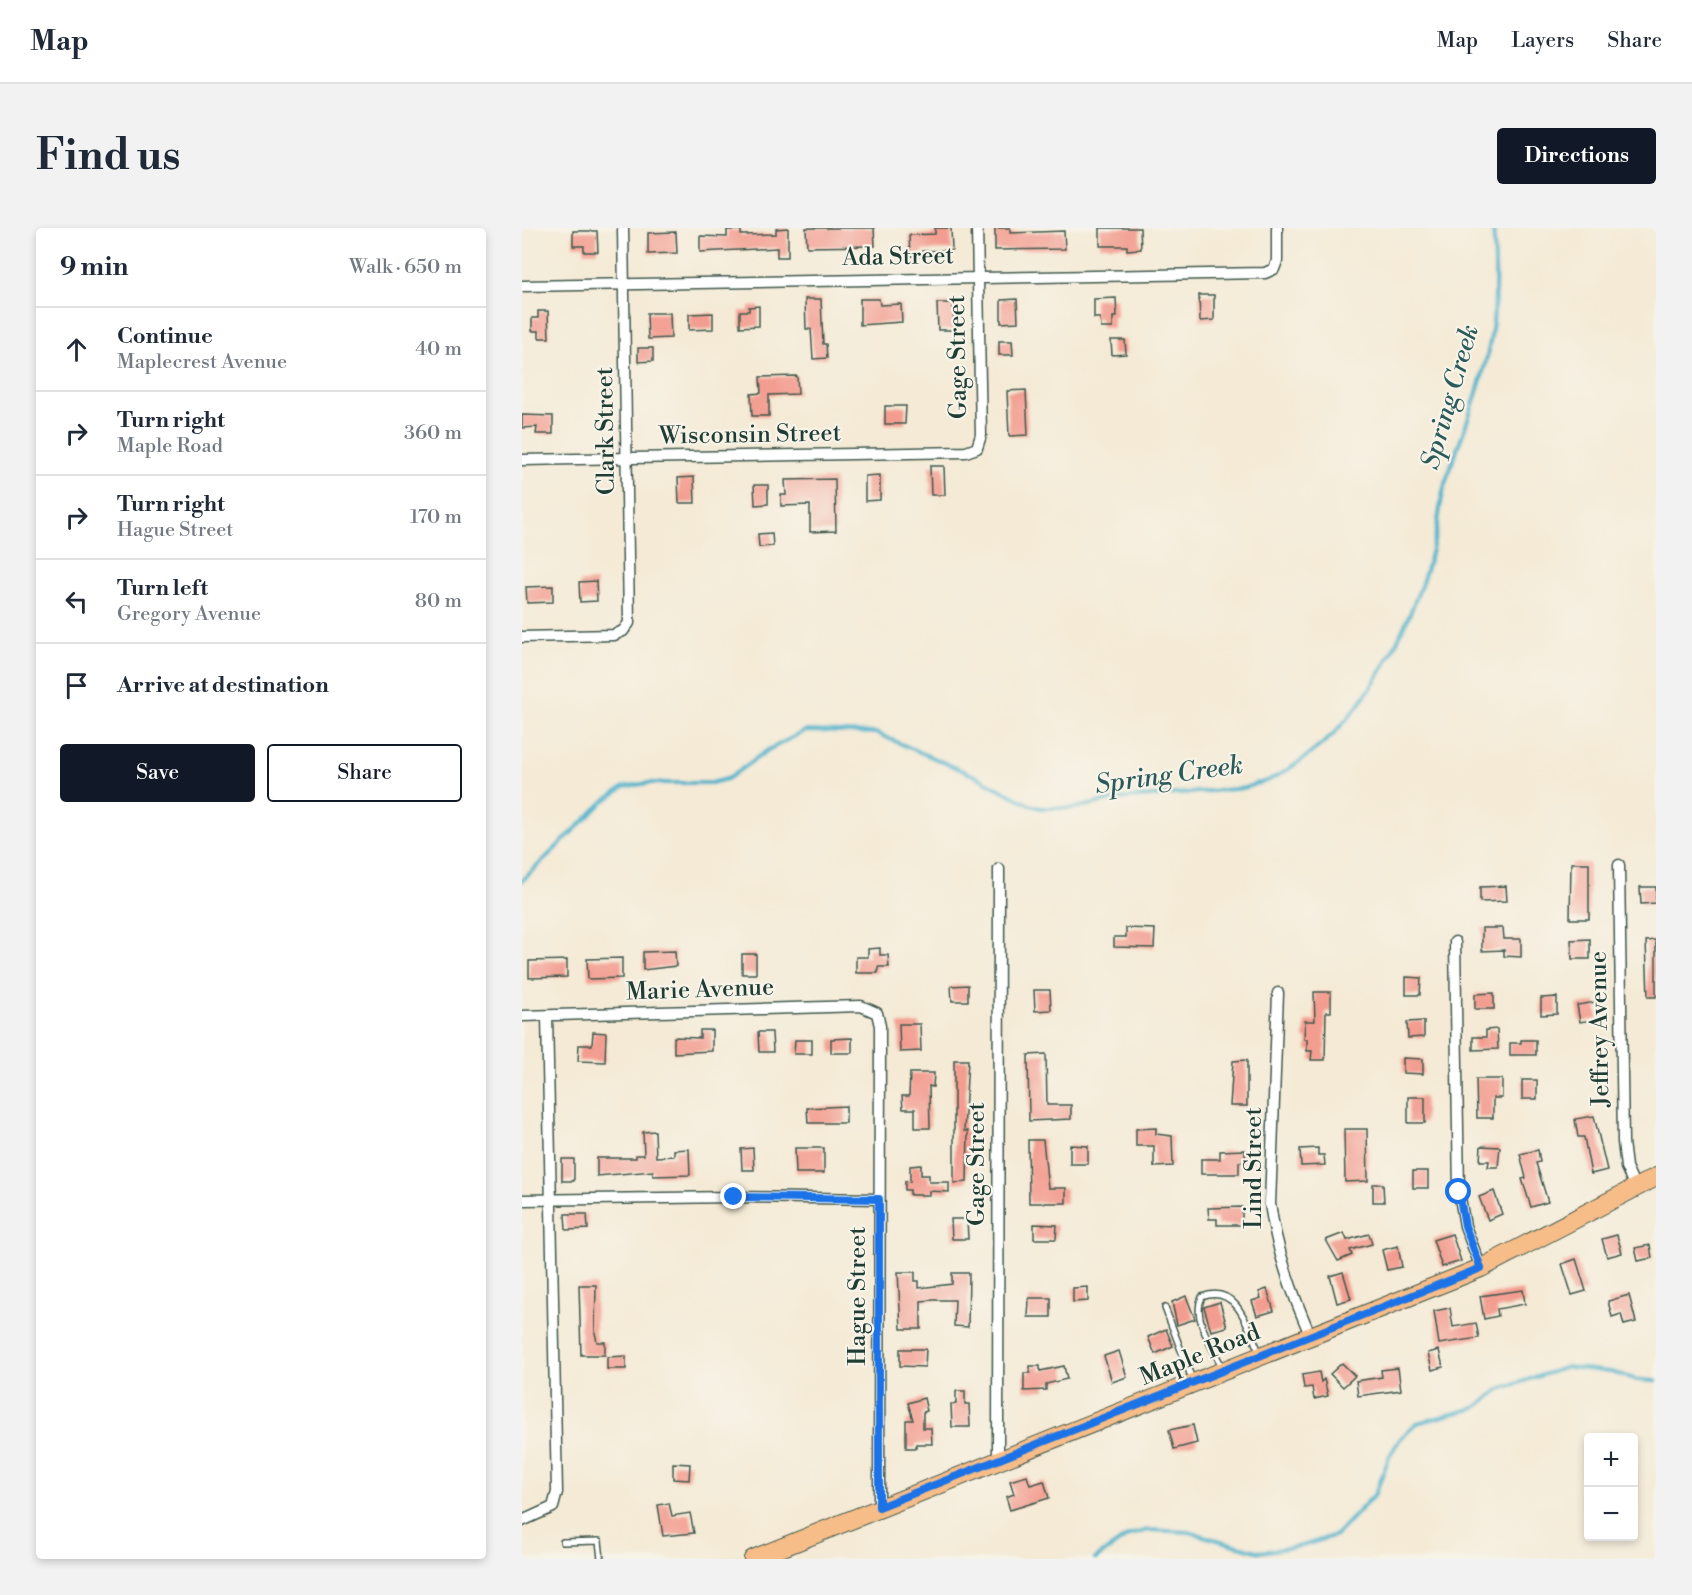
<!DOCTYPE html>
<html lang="en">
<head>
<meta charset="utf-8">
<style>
	:root { --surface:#fff; --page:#f2f2f3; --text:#1f2937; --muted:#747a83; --line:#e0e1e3; --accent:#111827 }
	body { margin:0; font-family:"Libre Bodoni",serif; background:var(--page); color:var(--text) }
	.controls { position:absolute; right:18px; bottom:18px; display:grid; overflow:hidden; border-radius:6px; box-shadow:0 3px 9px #0003 }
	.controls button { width:54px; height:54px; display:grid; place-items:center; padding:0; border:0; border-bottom:2px solid var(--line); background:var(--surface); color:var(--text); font:30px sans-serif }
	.stop { position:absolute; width:18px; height:18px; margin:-14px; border:4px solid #1a73e8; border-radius:50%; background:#fff }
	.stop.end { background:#1a73e8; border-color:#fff; box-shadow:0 2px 6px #0008 }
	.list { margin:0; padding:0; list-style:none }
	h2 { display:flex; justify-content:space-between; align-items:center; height:78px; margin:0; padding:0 24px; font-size:26px }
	h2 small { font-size:20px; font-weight:400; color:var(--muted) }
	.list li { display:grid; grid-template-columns:39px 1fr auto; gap:18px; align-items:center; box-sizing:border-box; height:84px; padding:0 24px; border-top:2px solid var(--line) }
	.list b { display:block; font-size:22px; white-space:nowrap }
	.list p { margin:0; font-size:20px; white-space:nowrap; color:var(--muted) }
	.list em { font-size:20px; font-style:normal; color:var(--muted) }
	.actions { display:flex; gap:12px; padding:18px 24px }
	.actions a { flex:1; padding:14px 0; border:2px solid var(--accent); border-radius:6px; text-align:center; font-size:21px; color:var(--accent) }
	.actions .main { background:var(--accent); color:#fff }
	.icon { flex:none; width:33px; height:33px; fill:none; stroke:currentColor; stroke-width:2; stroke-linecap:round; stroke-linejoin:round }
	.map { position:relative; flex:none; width:1134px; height:1331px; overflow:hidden; border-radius:6px }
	header { display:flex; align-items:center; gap:36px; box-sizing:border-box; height:84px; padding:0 30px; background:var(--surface); border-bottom:2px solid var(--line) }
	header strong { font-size:28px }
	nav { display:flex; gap:33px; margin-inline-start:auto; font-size:21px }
	.intro { display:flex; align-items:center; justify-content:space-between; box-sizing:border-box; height:144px; padding:0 36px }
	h1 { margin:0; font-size:42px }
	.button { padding:15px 27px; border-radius:6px; background:var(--accent); color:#fff; font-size:21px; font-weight:700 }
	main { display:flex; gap:36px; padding:0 36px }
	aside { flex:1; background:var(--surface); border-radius:6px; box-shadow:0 3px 9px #0003 }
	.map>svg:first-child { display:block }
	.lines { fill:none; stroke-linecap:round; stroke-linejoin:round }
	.stream { stroke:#4db2cb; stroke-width:4 }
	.building { fill:#f39d90 }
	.lane-casing { stroke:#3f574c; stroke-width:8 }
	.street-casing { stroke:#3f574c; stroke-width:13 }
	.primary-casing { stroke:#3f574c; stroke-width:20 }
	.lane { stroke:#fff; stroke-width:5 }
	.street { stroke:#fff; stroke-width:10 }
	.primary { stroke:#f7bd88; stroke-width:18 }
	.route { stroke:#1a73e8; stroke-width:8 }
	.labels { text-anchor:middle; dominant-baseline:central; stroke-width:4.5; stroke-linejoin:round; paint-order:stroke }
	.street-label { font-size:24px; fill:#1f3d34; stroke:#f7f3e8 }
	.water-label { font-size:26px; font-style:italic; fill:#2a5a5a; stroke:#f7f3e8 }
</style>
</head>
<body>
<header>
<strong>Map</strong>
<nav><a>Map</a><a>Layers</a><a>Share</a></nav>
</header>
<div class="intro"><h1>Find us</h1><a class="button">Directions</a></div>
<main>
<aside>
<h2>9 min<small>Walk · 650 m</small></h2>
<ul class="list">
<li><svg class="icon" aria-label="ahead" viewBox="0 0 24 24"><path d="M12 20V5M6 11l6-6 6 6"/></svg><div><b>Continue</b><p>Maplecrest Avenue</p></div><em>40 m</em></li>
<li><svg class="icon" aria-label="right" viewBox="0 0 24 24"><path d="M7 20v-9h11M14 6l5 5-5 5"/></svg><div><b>Turn right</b><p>Maple Road</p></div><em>360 m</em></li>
<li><svg class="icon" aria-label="right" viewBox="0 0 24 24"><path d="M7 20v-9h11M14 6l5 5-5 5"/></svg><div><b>Turn right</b><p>Hague Street</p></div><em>170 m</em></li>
<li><svg class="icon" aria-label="left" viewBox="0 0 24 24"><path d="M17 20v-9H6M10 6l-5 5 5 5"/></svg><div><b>Turn left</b><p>Gregory Avenue</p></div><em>80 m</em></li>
<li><svg class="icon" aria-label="arrive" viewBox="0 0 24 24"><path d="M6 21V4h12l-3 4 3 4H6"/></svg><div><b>Arrive at destination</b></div></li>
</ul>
<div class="actions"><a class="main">Save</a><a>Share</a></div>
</aside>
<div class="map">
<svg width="1134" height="1331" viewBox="0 0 1134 1331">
	<rect width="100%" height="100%" fill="#f7f3e8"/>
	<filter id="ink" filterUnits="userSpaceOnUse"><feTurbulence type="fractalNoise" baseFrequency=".0167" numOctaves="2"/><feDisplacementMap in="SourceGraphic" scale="12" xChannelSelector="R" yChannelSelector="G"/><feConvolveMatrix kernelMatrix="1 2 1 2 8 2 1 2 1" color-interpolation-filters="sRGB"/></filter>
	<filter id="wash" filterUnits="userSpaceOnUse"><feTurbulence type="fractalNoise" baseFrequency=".008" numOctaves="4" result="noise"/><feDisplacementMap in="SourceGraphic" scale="24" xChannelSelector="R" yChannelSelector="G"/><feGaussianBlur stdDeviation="1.35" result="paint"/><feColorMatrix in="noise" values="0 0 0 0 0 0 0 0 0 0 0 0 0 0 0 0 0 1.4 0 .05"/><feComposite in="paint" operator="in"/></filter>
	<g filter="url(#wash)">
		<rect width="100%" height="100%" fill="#f4ead5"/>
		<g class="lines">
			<!-- stream -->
			<g class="stream">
				<path d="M0,653L82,573L102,559L126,555H189L205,551L246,522L283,503L354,505L453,548L508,577L519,580H553L595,571L724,560C731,555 737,556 745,553C766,544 803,516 818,499C863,450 898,374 913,310C917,292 918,274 923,256C935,219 951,182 961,144C975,97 975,48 971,0"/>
				<path d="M573,1331L606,1308L626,1302L667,1304L738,1324L780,1318L814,1307L853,1266L868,1227L878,1211L895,1195L953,1180L978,1161L1045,1139L1089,1144L1116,1152L1134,1153"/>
			</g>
		</g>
		<g id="blocks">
			<!-- building -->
			<g class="building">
				<path d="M266,0V29H255V20L178,24V8L205,9V2H219V7L254,6V1Z"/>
				<path d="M284,0H352L353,18L285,19Z"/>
				<path d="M413,0H429L430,22L401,23V28H388L387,7L413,6Z"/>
				<path d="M473,0H488V5L542,3L543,21L473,22Z"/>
				<path d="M578,0H618L619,21L605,22V18H578Z"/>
				<path d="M51,3H75L76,24H62V18H51Z"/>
				<path d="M154,4L155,25L126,26V5Z"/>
				<path d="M677,67H692V92L678,93Z"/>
				<path d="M594,70L595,89H591V100H579L578,90H572V71Z"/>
				<path d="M283,71H299L301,116H304L305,130L291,131L289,101H284Z"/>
				<path d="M338,71H357L358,77L379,76L380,94L338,97Z"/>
				<path d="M495,71L496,94L479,95V72Z"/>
				<path d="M415,75H431L432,102H416Z"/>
				<path d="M237,78V98L218,99V83H227V79Z"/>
				<path d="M16,83H26L27,110H17V103H10V90H16Z"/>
				<path d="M125,85H148L149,110L126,111Z"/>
				<path d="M191,85V101L167,102V86Z"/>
				<path d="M589,112H603L604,126L590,127Z"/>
				<path d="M477,113H490L491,127H477Z"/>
				<path d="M116,120H131V133L116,134Z"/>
				<path d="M275,148L276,166L247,167V188H230L229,166L239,165L238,149Z"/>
				<path d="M504,162L506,207L487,208L485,163Z"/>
				<path d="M363,178H384L383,196H363Z"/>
				<path d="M0,187L31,188V206H14L15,199L0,200Z"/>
				<path d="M408,238H422L423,267H409Z"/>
				<path d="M358,247V272L343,273V248Z"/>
				<path d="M172,249L173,275H157L156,250Z"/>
				<path d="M313,251L314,303L288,304V277L259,278V267H264L263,252Z"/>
				<path d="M232,257H246V276L233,277Z"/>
				<path d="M250,305L251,318L237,319L236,306Z"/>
				<path d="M74,353L75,373L58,374L57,354Z"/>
				<path d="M31,358V374L5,375L4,359Z"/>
				<path d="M1049,635H1067V691H1048Z"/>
				<path d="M984,658L985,673L958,674V659Z"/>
				<path d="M1118,659H1134V675L1119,676Z"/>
				<path d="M604,700L633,701L632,720L592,719V709H604Z"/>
				<path d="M960,700H981L982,711H999V729L982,728V722L960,723Z"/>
				<path d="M1068,711V731H1050L1049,712Z"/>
				<path d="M1134,712V769H1126L1124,713Z"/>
				<path d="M358,720V727H366L367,739H356V745H334V729H346V721Z"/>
				<path d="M153,723L154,738L121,742V724Z"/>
				<rect x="220" y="726" width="14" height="20"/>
				<path d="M100,730V750L66,751L65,731Z"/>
				<path d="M45,732V749L7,750V733Z"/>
				<path d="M884,749L899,750L898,767H884Z"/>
				<path d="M446,757V773H430L429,758Z"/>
				<path d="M512,762H528L529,782L513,783Z"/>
				<path d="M792,764H809V784H804L803,832H789L790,823H785V811H782L783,793H793Z"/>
				<path d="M972,765V781H953V766Z"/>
				<path d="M1035,769V786L1019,787V770Z"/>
				<path d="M1074,774L1076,791L1058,794L1055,777Z"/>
				<path d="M902,793V809L886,810L885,794Z"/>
				<path d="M377,796H398L399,823L378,824Z"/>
				<path d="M975,801L976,821L951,822V809H964V802Z"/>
				<path d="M178,802H190V823L152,825V809L178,810Z"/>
				<path d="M71,804L84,805L83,834L56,833L57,817H70Z"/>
				<path d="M236,804H250L251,824H237Z"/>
				<path d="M330,810V825H309V811Z"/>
				<path d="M273,812H290V826H272Z"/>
				<path d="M999,812H1014V827H988V815H999Z"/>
				<path d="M524,826L525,877H549V891L507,893L506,827Z"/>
				<path d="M881,830L901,831V846L881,845Z"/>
				<path d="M432,832H446L442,903H446L445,954L432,955Z"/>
				<path d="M725,832V878H708L711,833Z"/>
				<path d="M388,845H412L411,859L407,858L408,900H393V881H381L380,868H387Z"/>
				<path d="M954,851H980V870H971V890H955Z"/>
				<rect x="1000" y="852" width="15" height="19"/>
				<rect x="886" y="869" width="17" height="26"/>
				<path d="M324,878V895H286L285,880Z"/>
				<path d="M1072,888L1085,942L1069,946L1062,909H1056L1053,891Z"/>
				<path d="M634,900V906L650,908L651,938L632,939V918H614V901Z"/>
				<path d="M822,901H845L846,953L823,954Z"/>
				<path d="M133,903L134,929L152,928V922L167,921L168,947L131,948V943L75,948V930H114V927H122L121,904Z"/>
				<path d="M506,912H521L526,960H544V975H507Z"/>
				<path d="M548,917L566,918V936H548Z"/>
				<path d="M959,918L978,919L976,939H966L967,933H958Z"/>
				<path d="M231,920L232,942H220L219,921Z"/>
				<path d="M273,920H302V945H274Z"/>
				<path d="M796,920V927H802L803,937L779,938L778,921Z"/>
				<path d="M723,922V934H717V946H679V931H698V923Z"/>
				<path d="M1016,922L1018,934L1014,935L1026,974L1009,979L1000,951L1004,950L998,926Z"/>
				<rect x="40" y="931" width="12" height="22"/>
				<path d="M399,937V947H407V954H427V964L407,963V967H388V962H383V953L388,954V938Z"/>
				<rect x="891" y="943" width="15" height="17"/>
				<path d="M851,956H861L862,974H851Z"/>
				<path d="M972,963L980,986L966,992L957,969Z"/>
				<path d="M720,979V997H695V991H687L686,980Z"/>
				<path d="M43,986H65L66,1001L44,1002Z"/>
				<path d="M429,991H445L446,1011H430Z"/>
				<path d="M512,996L535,997L534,1011H512Z"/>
				<path d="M822,1005L825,1012L847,1006L850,1016L828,1022L830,1027L816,1033L804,1012Z"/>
				<path d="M930,1006L939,1033L920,1039L911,1012Z"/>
				<path d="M1095,1007L1100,1025L1085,1029L1080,1011Z"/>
				<path d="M1128,1017L1130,1030L1116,1033L1113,1020Z"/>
				<path d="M876,1018L880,1039L865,1042L860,1022Z"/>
				<path d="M1054,1031L1064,1063L1050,1067L1040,1036Z"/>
				<path d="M376,1044H393V1053H397V1060L430,1056V1045H447L446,1099L432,1098L433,1072H412L399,1073V1101H379Z"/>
				<path d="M821,1044L829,1071L815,1075L808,1048Z"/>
				<path d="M57,1057H74L73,1105L75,1114H83V1127H59Z"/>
				<path d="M566,1059V1073L551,1074V1060Z"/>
				<path d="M745,1061L752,1083L735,1088L730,1073L739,1070L737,1064Z"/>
				<path d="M1001,1062L1003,1076L975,1081L976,1088L962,1091L958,1068Z"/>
				<path d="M1107,1067L1114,1094L1102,1097L1099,1086L1090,1089L1086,1073Z"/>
				<path d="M664,1068L673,1091L655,1097L650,1074Z"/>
				<path d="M507,1070H529V1089H506Z"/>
				<path d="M698,1074L705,1099L689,1103L682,1079Z"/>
				<path d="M928,1080L931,1099L954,1095L957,1110L917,1116L912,1083Z"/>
				<path d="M644,1101L651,1118L633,1126L626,1109Z"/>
				<path d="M378,1121H404L403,1139L378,1138Z"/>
				<path d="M917,1122L921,1139L910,1142L906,1125Z"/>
				<path d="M597,1123L605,1149L590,1154L582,1128Z"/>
				<path d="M104,1128V1141H85V1129Z"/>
				<path d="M820,1135L833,1148L821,1159L808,1146Z"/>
				<path d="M508,1138H518V1143L542,1138L545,1151L524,1156V1162L502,1163V1145H508Z"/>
				<path d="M876,1140L879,1162L836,1168L834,1153L860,1149L859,1142Z"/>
				<path d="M797,1144L799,1154L802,1151L806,1168L792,1171L790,1159L782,1160L780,1147Z"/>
				<path d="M434,1163H443V1176H447L448,1199H430L429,1176H434Z"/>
				<path d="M402,1170L405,1183L401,1184V1200H409L410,1216H394V1220H384V1192H391L386,1175Z"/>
				<path d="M671,1197L675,1215L652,1221L647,1202Z"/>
				<path d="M151,1235L168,1236L167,1252L151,1251Z"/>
				<path d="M505,1248L508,1257L522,1253L527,1270L488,1282L484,1269L492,1266L488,1253Z"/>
				<path d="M147,1275L150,1288L168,1285L172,1305L141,1308L136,1277Z"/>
			</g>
		</g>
	</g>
	<g filter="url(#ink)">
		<use href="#blocks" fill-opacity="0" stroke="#3f574c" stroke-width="1.5"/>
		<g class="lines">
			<!-- lane casing -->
			<g class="lane-casing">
				<g id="lane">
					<path d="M643,1080L670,1151"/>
					<path d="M701,1141C692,1121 669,1090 680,1069C715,1055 726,1099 737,1124"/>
					<path d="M41,1314L77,1313L79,1331"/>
				</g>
			</g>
			<!-- street casing -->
			<g class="street-casing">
				<g id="street">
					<path d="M0,58L743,45L752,41L755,33V0"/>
					<path d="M0,232L444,224L455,220L459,207L455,0"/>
					<path d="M0,409L92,407L101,403L107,395L101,0"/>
					<path d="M1097,637L1101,914L1104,939L1114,961"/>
					<path d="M933,714L937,964L943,998L959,1040"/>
					<path d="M756,765L748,976C755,1024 770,1065 789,1109"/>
					<path d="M0,788L339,778L355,785L358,798L357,1279"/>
					<path d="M0,972L212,969L357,971"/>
					<path d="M476,1232L477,641"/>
					<path d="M0,1293L31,1279L35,1264L25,788"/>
				</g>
			</g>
			<!-- primary casing -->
			<g class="primary-casing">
				<path id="primary" d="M231,1331L959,1040L1134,949"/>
			</g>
			<!-- lane -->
			<use href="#lane" class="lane"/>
			<!-- street -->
			<use href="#street" class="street"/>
			<!-- primary -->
			<use href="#primary" class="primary"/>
		</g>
	</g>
	<g class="lines" filter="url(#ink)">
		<!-- route -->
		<path class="route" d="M212,969L357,971V1279L959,1040L943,998L937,964"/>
	</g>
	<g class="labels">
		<!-- street labels -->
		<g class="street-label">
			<text transform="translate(376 29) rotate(-1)">Ada Street</text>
			<text transform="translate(436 129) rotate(-91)">Gage Street</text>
			<text transform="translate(84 203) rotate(-91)">Clark Street</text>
			<text transform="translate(228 207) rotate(-1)">Wisconsin Street</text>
			<text transform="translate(178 762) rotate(-2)">Marie Avenue</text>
			<text transform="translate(1078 801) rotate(-91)">Jeffrey Avenue</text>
			<text transform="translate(455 936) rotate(-90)">Gage Street</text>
			<text transform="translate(732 940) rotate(-90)">Lind Street</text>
			<text transform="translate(336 1068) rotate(-90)">Hague Street</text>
			<text transform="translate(678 1127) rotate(-22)">Maple Road</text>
		</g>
		<!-- water labels -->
		<g class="water-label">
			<text transform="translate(928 169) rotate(-74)">Spring Creek</text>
			<text transform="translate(647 547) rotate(-8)">Spring Creek</text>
		</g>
	</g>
</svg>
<div class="controls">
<button>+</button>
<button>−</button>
</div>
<div class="stop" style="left:937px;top:964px"></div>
<div class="stop end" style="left:212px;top:969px"></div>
</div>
</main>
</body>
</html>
